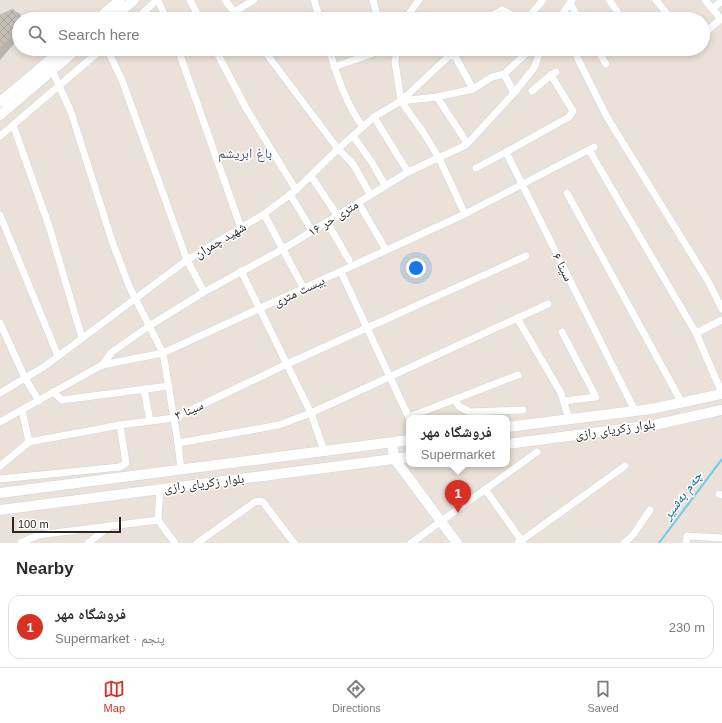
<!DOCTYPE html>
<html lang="en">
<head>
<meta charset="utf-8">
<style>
	:root { --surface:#fff; --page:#f2f2f3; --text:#2b2b33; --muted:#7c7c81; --line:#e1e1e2; --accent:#d93025 }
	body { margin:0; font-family:Arial,"Noto Naskh Arabic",sans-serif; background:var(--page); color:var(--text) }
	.scale { position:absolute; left:12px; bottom:10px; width:109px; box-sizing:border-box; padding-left:4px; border:2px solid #272727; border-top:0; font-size:11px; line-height:14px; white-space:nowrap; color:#272727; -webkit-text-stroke:3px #fff; paint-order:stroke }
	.you { position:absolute; left:416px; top:268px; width:14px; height:14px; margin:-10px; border:3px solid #fff; border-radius:50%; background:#1a73e8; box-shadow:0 0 0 6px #1a73e833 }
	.badge { display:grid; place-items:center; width:26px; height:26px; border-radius:50%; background:var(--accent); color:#fff; font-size:13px; font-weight:700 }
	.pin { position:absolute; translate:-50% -33px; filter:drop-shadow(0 1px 2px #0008) }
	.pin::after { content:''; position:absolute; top:21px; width:14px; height:12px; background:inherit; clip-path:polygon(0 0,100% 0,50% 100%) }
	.popup { position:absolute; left:406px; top:415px; width:104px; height:52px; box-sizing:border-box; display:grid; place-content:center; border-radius:8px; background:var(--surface); filter:drop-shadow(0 1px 3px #0005); font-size:13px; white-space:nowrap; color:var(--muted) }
	.popup b { font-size:15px; color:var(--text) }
	.popup::after { content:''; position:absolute; left:50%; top:100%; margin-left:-8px; border:8px solid transparent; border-top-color:var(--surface) }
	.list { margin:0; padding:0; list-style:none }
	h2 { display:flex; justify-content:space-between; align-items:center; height:52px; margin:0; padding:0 16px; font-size:17px }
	h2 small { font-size:13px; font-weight:400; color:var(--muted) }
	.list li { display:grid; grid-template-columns:26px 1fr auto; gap:12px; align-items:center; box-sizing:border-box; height:64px; margin:0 8px 8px; padding:0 8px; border:1px solid var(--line); border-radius:12px }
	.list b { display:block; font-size:15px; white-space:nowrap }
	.list p { margin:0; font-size:13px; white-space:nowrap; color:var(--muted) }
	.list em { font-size:13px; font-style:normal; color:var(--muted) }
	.icon { flex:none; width:22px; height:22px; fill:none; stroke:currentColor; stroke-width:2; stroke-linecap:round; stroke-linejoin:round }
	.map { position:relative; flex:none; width:722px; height:543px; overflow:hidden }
	.search { position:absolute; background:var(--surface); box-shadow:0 2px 6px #0003; left:12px; right:12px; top:12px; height:44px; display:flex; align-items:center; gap:10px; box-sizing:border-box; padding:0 14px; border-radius:22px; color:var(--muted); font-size:15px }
	.sheet { height:124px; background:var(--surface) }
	nav { display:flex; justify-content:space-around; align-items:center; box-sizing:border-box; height:56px; border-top:1px solid var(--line); background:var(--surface); font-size:11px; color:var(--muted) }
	nav a { display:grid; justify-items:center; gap:2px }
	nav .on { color:var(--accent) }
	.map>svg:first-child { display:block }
	.shadow { fill:#0003 }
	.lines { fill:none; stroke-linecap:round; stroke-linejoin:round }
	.stream { stroke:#6ccbeb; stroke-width:2 }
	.building { fill:url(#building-cross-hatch); stroke:#c4beb2 }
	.street-casing { stroke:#ced2e0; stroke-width:8 }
	.secondary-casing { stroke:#ced2e0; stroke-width:11 }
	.street { stroke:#fff; stroke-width:7 }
	.secondary { stroke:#fff; stroke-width:10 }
	.labels { text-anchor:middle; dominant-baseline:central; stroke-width:3; stroke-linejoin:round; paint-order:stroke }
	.street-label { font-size:13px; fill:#272727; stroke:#fff }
	.neighbourhood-label { font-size:14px; fill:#495276; stroke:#fff }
	.water-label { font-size:14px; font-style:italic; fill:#106792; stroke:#fff }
</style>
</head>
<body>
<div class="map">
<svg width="722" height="543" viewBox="0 0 722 543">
	<defs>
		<pattern id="building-cross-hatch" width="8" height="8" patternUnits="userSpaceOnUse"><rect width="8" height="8" fill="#c5bfb8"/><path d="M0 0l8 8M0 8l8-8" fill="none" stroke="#a9a49e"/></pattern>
	</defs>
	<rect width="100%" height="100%" fill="#eae2d8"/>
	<!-- shadow -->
	<path class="shadow" d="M13,10L20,14L22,19H19V38L0,60V16Z"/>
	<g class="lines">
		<!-- stream -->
		<path class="stream" d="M659,543L722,459"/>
	</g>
	<!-- building -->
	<path class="building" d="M13,9L19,20V27L0,49V15Z"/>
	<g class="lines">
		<!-- street casing -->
		<g class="street-casing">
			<g id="street">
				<path d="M158,0L166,19"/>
				<path d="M190,0L200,19"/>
				<path d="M225,0L240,19"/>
				<path d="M314,0L320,19"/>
				<path d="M373,0L378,19"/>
				<path d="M609,0L617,11"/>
				<path d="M656,0L671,19"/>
				<path d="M570,3L579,19"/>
				<path d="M712,9L722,1"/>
				<path d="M234,12L254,0"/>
				<path d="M136,19L157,0"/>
				<path d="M405,19L419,0"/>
				<path d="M485,19L502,10L520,19"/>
				<path d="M527,19L543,0"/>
				<path d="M559,19L572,0"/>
				<path d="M703,34L721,19L705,0"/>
				<path d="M107,49L122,80L187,260L204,292"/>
				<path d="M178,49L241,228"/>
				<path d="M215,49L246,108L296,190"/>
				<path d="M263,49L338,149L353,164L370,194"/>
				<path d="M329,49C337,76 346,104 363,127"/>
				<path d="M576,49L577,57L607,117L708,281L722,309"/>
				<path d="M597,49L606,64"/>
				<path d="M334,67L385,49"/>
				<path d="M52,70L71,112L112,241L129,286L163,353L178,443L181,470"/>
				<path d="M504,74L514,93"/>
				<path d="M532,91L551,75"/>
				<path d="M437,97L467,143"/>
				<path d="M401,101L437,97L473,89L492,77L504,74L531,49"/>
				<path d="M401,101L423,132L439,158L465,214"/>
				<path d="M401,101L449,56H455L473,89"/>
				<path d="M374,117L408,172"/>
				<path d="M13,125L49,226L82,338"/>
				<path d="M0,136L102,49"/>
				<path d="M353,136L371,161L385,185"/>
				<path d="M589,150L696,333L722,393"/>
				<path d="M506,152L569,117L573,111L551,75L556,72"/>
				<path d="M476,168L506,152L635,411"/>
				<path d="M311,176L337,215"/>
				<path d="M567,193L682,403"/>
				<path d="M290,194L312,231"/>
				<path d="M358,202L386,250"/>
				<path d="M264,214L304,289"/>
				<path d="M0,215L58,356"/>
				<path d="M327,222L349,260"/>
				<path d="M241,271L311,413L324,451"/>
				<path d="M341,272L409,418"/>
				<path d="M517,318L561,393L569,419"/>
				<path d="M0,323L25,378L39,401"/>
				<path d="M562,332L596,397L564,401"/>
				<path d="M696,333L722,320"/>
				<path d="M102,365L112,352L149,326L204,292L283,249L408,172L466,145L514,93L534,68L541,49"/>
				<path d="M144,389L150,421"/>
				<path d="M53,392L62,400L169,386"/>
				<path d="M0,393L45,366L187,260L264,214L296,190L338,149L374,117L401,101L395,62L397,49"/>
				<path d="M454,400L460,407L470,412L523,410"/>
				<path d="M22,410L29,442L120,425L174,418L287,364L526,256"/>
				<path d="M409,417L518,375"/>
				<path d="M0,422L102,365L163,353L465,214L594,147"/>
				<path d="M178,443L279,425L311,413L548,304"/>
				<path d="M0,466L29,442"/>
				<path d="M0,479L120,467L126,463L120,425"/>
				<path d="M485,489L523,543"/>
				<path d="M719,494L722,495"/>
				<path d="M158,520L160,489"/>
				<path d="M158,520L175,543"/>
				<path d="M21,543L38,535L158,520"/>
				<path d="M88,543L110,526"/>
				<path d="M197,543L255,502L260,501L263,502L294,543"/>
				<path d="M411,543L537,452"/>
				<path d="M518,543L625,466"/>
				<path d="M624,543L633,535L650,510"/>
				<path d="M686,543L687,536L722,538"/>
			</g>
		</g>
		<!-- secondary casing -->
		<g class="secondary-casing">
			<g id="secondary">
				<path d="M98,19L120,0"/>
				<path d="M112,19L134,0"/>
				<path d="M0,102L63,49"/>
				<path d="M0,115L77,49"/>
				<path d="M507,427L651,409L722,394"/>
				<path d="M392,443L394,458L457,543"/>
				<path d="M507,444L654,425L722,410"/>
				<path d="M0,493L409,440"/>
				<path d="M0,510L409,457"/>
			</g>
		</g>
		<!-- street -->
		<use href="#street" class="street"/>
		<!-- secondary -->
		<use href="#secondary" class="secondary"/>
	</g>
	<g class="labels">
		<!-- street labels -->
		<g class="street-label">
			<text transform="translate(333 218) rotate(-32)">۱۶ متری حر</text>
			<text transform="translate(220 240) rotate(-31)">شهید چمران</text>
			<text transform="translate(563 267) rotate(63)">سینا ۶</text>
			<text transform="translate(299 291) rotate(-25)">بیست متری</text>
			<text transform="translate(189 410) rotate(-23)">سینا ۳</text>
			<text transform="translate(615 429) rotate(-8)">بلوار زکریای رازی</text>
			<text transform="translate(204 483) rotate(-7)">بلوار زکریای رازی</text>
		</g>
		<!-- neighbourhood labels -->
		<g class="neighbourhood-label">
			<text x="245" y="153">باغ ابریشم</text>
		</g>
		<!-- water labels -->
		<g class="water-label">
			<text transform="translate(682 495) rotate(-53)">چەم بەشیر</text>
		</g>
	</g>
</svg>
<div class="scale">100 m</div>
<div class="you"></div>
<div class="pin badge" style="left:458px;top:513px">1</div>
<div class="popup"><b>فروشگاه مهر</b>Supermarket</div>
<div class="search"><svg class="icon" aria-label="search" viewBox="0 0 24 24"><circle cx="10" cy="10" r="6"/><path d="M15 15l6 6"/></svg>Search here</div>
</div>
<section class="sheet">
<h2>Nearby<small></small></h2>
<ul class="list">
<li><span class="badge">1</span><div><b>فروشگاه مهر</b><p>Supermarket · پنجم</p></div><em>230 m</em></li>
</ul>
</section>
<nav>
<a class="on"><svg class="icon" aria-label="map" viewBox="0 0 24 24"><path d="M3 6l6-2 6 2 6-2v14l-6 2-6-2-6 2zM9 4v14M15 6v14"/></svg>Map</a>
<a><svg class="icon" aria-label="directions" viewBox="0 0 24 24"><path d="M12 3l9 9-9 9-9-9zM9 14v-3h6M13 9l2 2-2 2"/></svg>Directions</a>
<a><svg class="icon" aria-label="saved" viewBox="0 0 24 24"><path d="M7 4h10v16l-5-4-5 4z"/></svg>Saved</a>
</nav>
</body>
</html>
